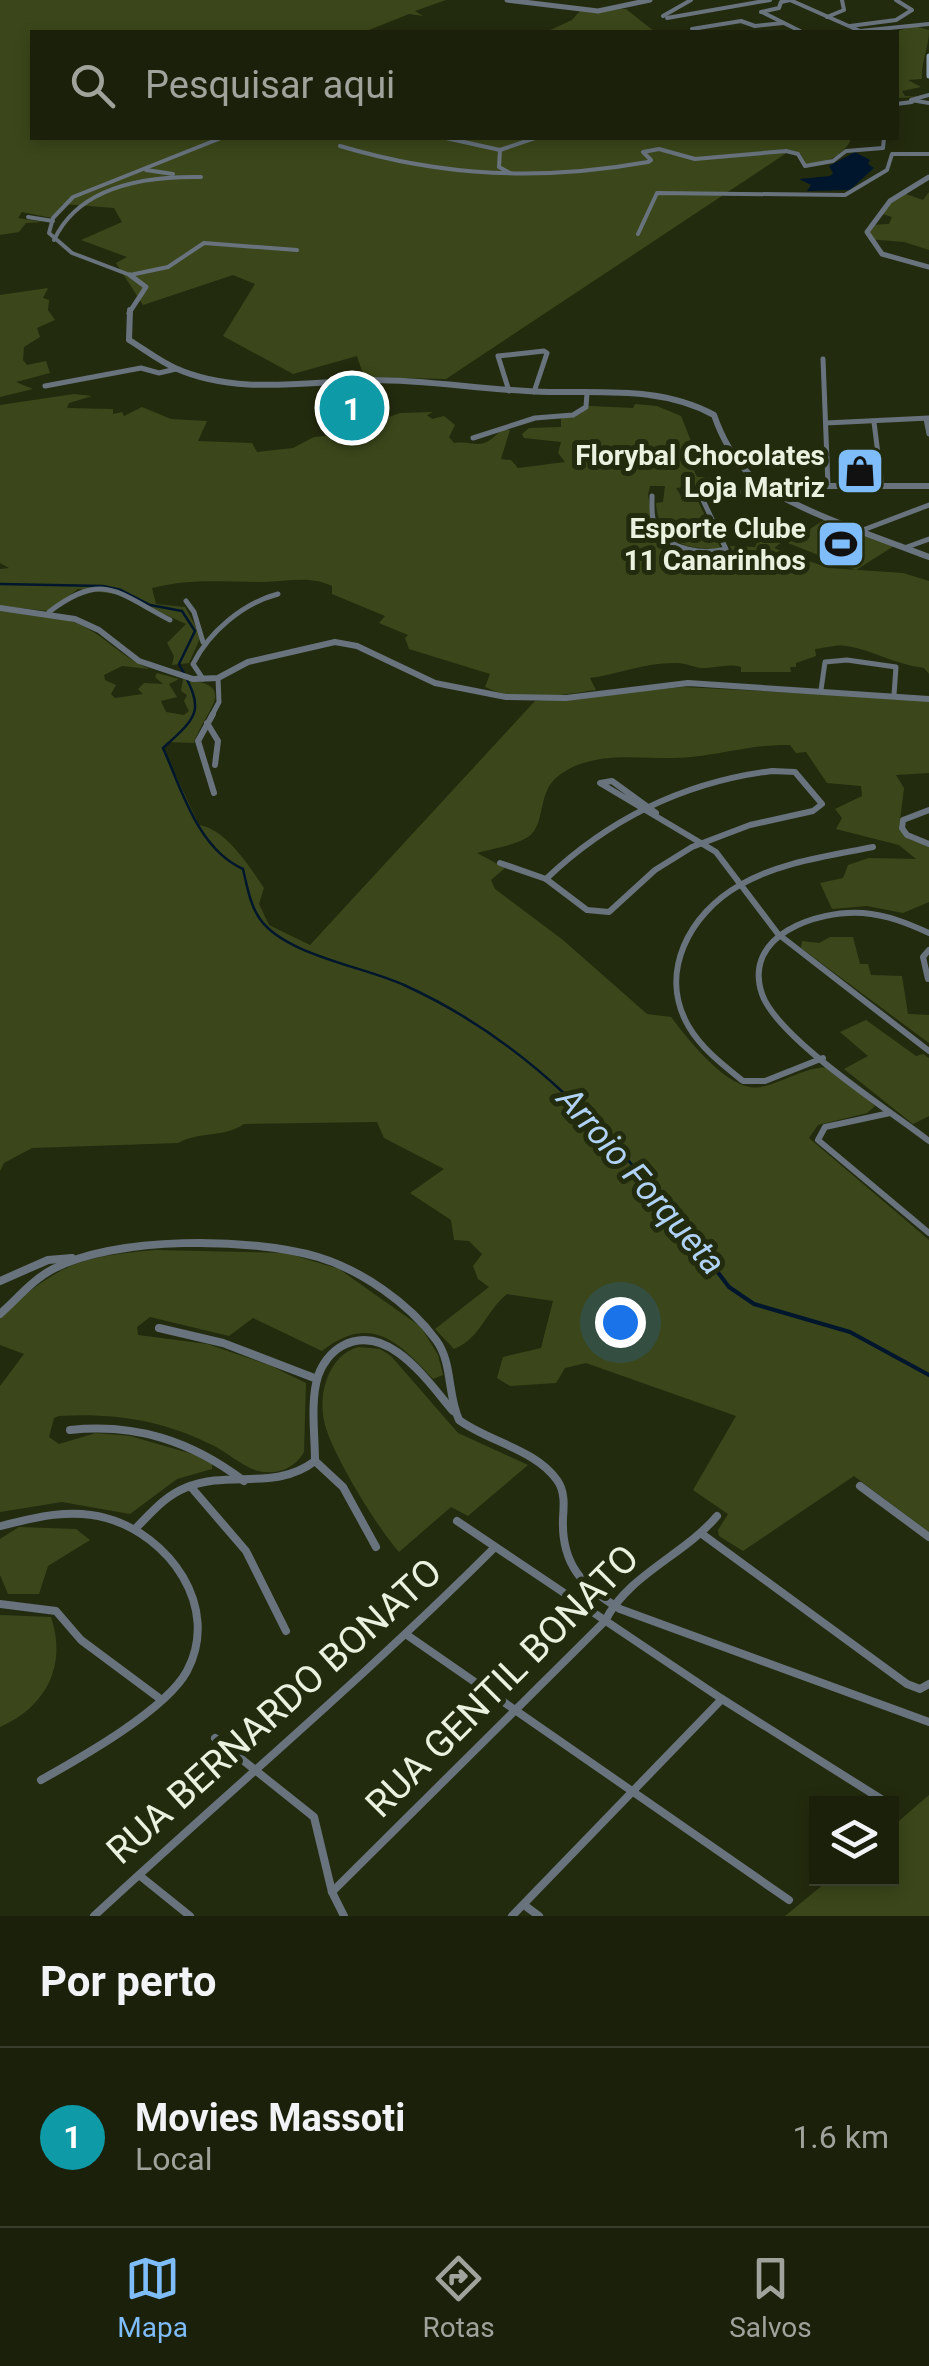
<!DOCTYPE html>
<html lang="pt">
<head>
<meta charset="utf-8">
<style>
	:root { --surface:#1a200a; --page:#232813; --text:#f1f3f6; --muted:#9fa39c; --line:#383e2b; --accent:#7ebdf9 }
	body { margin:0; font-family:Roboto,sans-serif; background:var(--page); color:var(--text) }
	.controls { position:absolute; right:30px; bottom:30px; display:grid; overflow:hidden; border-radius:0px; box-shadow:0 5px 15px #0003 }
	.controls button { width:90px; height:90px; display:grid; place-items:center; padding:0; border:0; border-bottom:2px solid var(--line); background:var(--surface); color:var(--text); font:50px sans-serif }
	.you { position:absolute; left:620px; top:1322px; width:35px; height:35px; margin:-25px; border:8px solid #fff; border-radius:50%; background:#1a73e8; box-shadow:0 0 0 15px #1a73e833 }
	.badge { display:grid; place-items:center; width:65px; height:65px; border-radius:50%; background:var(--accent); color:#fff; font-size:32px; font-weight:700 }
	.pin { position:absolute; translate:-50% -50%; border:5px solid #fff; box-shadow:0 2px 10px #0006 }
	.list { margin:0; padding:0; list-style:none }
	h2 { display:flex; justify-content:space-between; align-items:center; height:130px; margin:0; padding:0 40px; font-size:42px }
	h2 small { font-size:32px; font-weight:400; color:var(--muted) }
	.list li { display:grid; grid-template-columns:65px 1fr auto; gap:30px; align-items:center; box-sizing:border-box; height:180px; padding:0 40px; border-top:2px solid var(--line) }
	.list b { display:block; font-size:38px; white-space:nowrap }
	.list p { margin:0; font-size:32px; white-space:nowrap; color:var(--muted) }
	.list em { font-size:32px; font-style:normal; color:var(--muted) }
	.icon { flex:none; width:55px; height:55px; fill:none; stroke:currentColor; stroke-width:2; stroke-linecap:round; stroke-linejoin:round }
	.map { position:relative; flex:none; width:929px; height:1916px; overflow:hidden }
	.search { position:absolute; background:var(--surface); box-shadow:0 5px 15px #0003; left:30px; right:30px; top:30px; height:110px; display:flex; align-items:center; gap:25px; box-sizing:border-box; padding:0 35px; border-radius:0px; color:var(--muted); font-size:38px }
	.sheet { height:310px; background:var(--surface) }
	nav { display:flex; justify-content:space-around; align-items:center; box-sizing:border-box; height:140px; border-top:2px solid var(--line); background:var(--surface); font-size:28px; color:var(--muted) }
	nav a { display:grid; justify-items:center; gap:5px }
	nav .on { color:var(--accent) }
	.map>svg:first-child { display:block }
	.green { fill:#3b471a }
	.water { fill:#00162d }
	.lines { fill:none; stroke-linecap:round; stroke-linejoin:round }
	.stream-far1 { stroke:#00162d; stroke-width:2.5 }
	.stream { stroke:#00162d; stroke-width:4 }
	.minor-far3 { stroke:#68737e; stroke-width:4 }
	.minor-far2 { stroke:#68737e; stroke-width:5 }
	.minor-far1 { stroke:#68737e; stroke-width:6 }
	.minor { stroke:#68737e; stroke-width:8 }
	.tertiary-far1 { stroke:#68737e; stroke-width:5 }
	.tertiary { stroke:#68737e; stroke-width:6 }
	.secondary { stroke:#8d9fb0; stroke-width:5 }
	.labels { text-anchor:middle; dominant-baseline:central; stroke-width:10; stroke-linejoin:round; paint-order:stroke }
	.far-poi-label { font-size:28px; font-weight:bold; fill:#ebf1df; stroke:#232b0e; text-anchor:end }
	.water-label { font-size:35px; font-style:italic; fill:#afd2f5; stroke:#232b0e }
	.near-street-label { font-size:38px; fill:#ebf1df; stroke:#232b0e }
</style>
</head>
<body>
<div class="map">
<svg width="929" height="1916" viewBox="0 0 929 1916">
	<rect width="100%" height="100%" fill="#232b0e"/>
	<!-- green -->
	<g class="green">
		<path d="M0,0H446L415,11L423,16L409,14L364,32H32V138H850V142C841,156 824,165 805,165L801,154L791,150L446,379L364,377L357,356L293,374L223,336L255,284L233,275L143,305L116,263L127,257L81,240L122,222L114,208L63,204L52,218L22,212L18,218L43,222L26,223L19,232L0,235Z"/>
		<path d="M626,9L655,32H546L572,20L581,10Z"/>
		<path d="M914,26L929,30C929,48 921,60 922,79L908,80L921,87L902,91L905,96L920,97L897,98L894,32Z"/>
		<path d="M929,192V250L904,242L868,239L870,225L889,224L892,217L879,213L903,193L923,200Z"/>
		<path d="M48,288L43,298L49,300L48,310L55,320L37,328L40,337L24,347L23,360L27,365L46,361L50,373L16,382L33,389L0,397V295Z"/>
		<path d="M74,394L92,396L69,403L67,408L113,409V414L122,412L124,416L142,407L171,419L207,421L198,441L252,443L257,452L293,448L314,437L376,431L372,423L400,413L433,412L427,415L432,419L444,416L455,425L449,437L454,443C476,440 480,453 501,430H510L501,459L511,460L518,468L565,462L558,453L561,442L524,438L522,434L529,428L561,427V417L580,414L589,406L633,408L635,404L657,406L681,416L693,446L687,455L697,477H710L714,484L676,488L681,496L697,499L721,549C685,549 659,543 656,503L663,502L665,486H650L648,495L655,531C676,547 706,561 732,550L730,546L755,547L761,535H791L774,548L828,568L903,573L929,581V674L924,668C896,665 873,650 847,646C837,644 824,648 815,649L816,656L796,663V667H790L791,672H741V667C726,663 715,669 701,668C693,667 686,663 677,663C646,662 620,674 590,678L596,690C561,695 518,703 485,687L490,674L409,649L405,638L408,635L379,623L385,616L332,594V586C308,575 288,582 262,582C224,582 190,578 152,588L156,604L185,607L201,636L189,663L172,665L174,656L167,643L186,624L122,595L78,589L48,611L0,606V569L9,568L0,563V405Z"/>
		<path d="M824,520L894,546L856,570L788,543Z"/>
		<path d="M0,611C32,613 67,614 95,633C114,646 127,659 149,669L122,666L104,675L105,680L116,685L111,694L115,698L143,694L138,689L144,683L163,684L155,677L157,673L179,679L169,684L177,697L161,701L166,712L184,715L189,711L184,701L187,695L181,691L183,679C241,685 205,709 194,743L167,742L163,748L199,825C226,829 249,866 264,888L259,904L269,925L310,945L535,701L684,687L929,700V773L896,775L904,788L899,828L911,840L929,846V902L903,913L867,906L832,909L820,883L843,878L848,865L869,858L916,859L899,845L836,829L842,818L835,809L862,796L861,786L827,783L806,752L796,753L790,745C756,744 724,754 691,757C646,762 596,746 557,777C537,793 546,825 528,837C514,846 493,848 477,853L505,868L491,880L495,889L563,940L647,1014L671,1017C688,1039 730,1094 761,1087C784,1082 805,1067 829,1067L875,1106L867,1113L818,1125L809,1138L929,1240V1532L854,1476L743,1551L719,1536L718,1530L728,1514L693,1490L736,1416L586,1363L565,1368L556,1383L510,1386L497,1378L503,1357L541,1348L553,1301L507,1294C485,1312 481,1338 454,1349L435,1329L489,1287L478,1279L473,1266L482,1254L469,1241L454,1240L451,1220L410,1193L444,1169L384,1138L377,1122L244,1124C223,1138 200,1131 178,1143L32,1148L4,1163L0,1171Z"/>
		<path d="M830,937H853L860,964H868L871,975L902,976L908,1014L929,1015V1043L801,948L802,941L819,943Z"/>
		<path d="M866,1020L916,1056L923,1054L929,1058V1116L913,1124L844,1069L868,1056L840,1032Z"/>
		<path d="M155,1250L286,1253L339,1269L421,1327L438,1355L443,1375L433,1379C400,1343 371,1312 322,1351L253,1318L229,1336L150,1317L137,1327L138,1335L207,1344L269,1365L306,1383L304,1452C294,1469 277,1475 258,1471C241,1466 226,1451 210,1444C161,1420 114,1413 59,1416L54,1418L49,1437L59,1444L96,1433L130,1436L206,1458L212,1463V1469L177,1479L130,1514L62,1502L0,1512V1386L24,1354L0,1345V1316C59,1265 76,1257 155,1250Z"/>
		<path d="M358,1347L380,1349L391,1356L458,1433L528,1465L468,1516L451,1507L399,1552C377,1527 334,1457 325,1425C317,1395 328,1356 358,1347Z"/>
		<path d="M19,1527L76,1529L90,1540L48,1566L39,1594H8L0,1575V1539Z"/>
		<path d="M0,1615L51,1617C67,1665 47,1706 0,1727Z"/>
		<path d="M929,1795V1916H785L830,1879L892,1878V1827Z"/>
	</g>
	<!-- water -->
	<path class="water" d="M855,152L870,160L868,164L874,168L850,190L807,191L811,185L799,179L830,176L833,173L829,166Z"/>
	<g class="lines">
		<!-- stream-far1 -->
		<path class="stream-far1" d="M0,584L103,586L121,590L150,605L182,611L195,631L179,664C204,710 201,714 163,748C182,790 198,849 243,869C247,886 250,905 260,919C285,955 365,967 404,985C528,1041 612,1134 693,1240"/>
		<!-- stream -->
		<path class="stream" d="M691,1237L729,1287L754,1304L850,1332L929,1375"/>
		<!-- minor-far3 -->
		<g class="minor-far3">
			<path d="M761,12L779,8L781,2L790,0L860,31L929,24"/>
			<path d="M762,12L800,31"/>
			<path d="M663,16L691,0"/>
			<path d="M827,17L844,10L842,0"/>
			<path d="M667,18L770,0"/>
			<path d="M850,26L896,20L912,10L896,0"/>
			<path d="M692,29L741,21L755,26L783,23"/>
			<path d="M929,95L911,100L929,103"/>
			<path d="M896,104L912,102"/>
			<path d="M221,138L73,197L53,218L49,233L72,253L130,275L168,267L204,243L297,250"/>
			<path d="M446,138L500,150"/>
			<path d="M340,146C444,177 541,181 648,162L651,160L643,152L659,149L695,159L786,151L798,154L805,166L833,161L846,151L883,148L884,138"/>
			<path d="M146,170L173,174"/>
			<path d="M510,173L499,167L500,150L535,138"/>
			<path d="M28,217L53,221"/>
			<path d="M638,234L657,193L845,195L887,170L892,154H929"/>
			<path d="M54,240C79,186 146,176 201,177"/>
		</g>
		<!-- minor-far2 -->
		<g class="minor-far2">
			<path d="M823,359L828,486"/>
			<path d="M45,386L141,368L159,373L176,369"/>
			<path d="M509,391L498,356L544,351L547,353L534,392"/>
			<path d="M926,419L929,434"/>
			<path d="M874,422L882,486"/>
			<path d="M826,423L929,418"/>
			<path d="M473,438L535,418L573,415L586,407L587,393"/>
			<path d="M652,496C652,507 651,520 657,529C670,550 704,555 726,549L702,498L767,487"/>
			<path d="M863,530L929,505"/>
			<path d="M907,547L929,539"/>
			<path d="M186,601L194,612L203,642"/>
			<path d="M49,612C103,571 116,592 170,620"/>
			<path d="M203,679L193,664C209,632 243,603 278,594"/>
			<path d="M821,690L825,662L847,660L896,667L894,695"/>
			<path d="M211,717L219,702L218,678"/>
		</g>
		<!-- minor-far1 -->
		<g class="minor-far1">
			<path d="M213,714L198,741L214,793"/>
			<path d="M207,723L218,741L215,765"/>
			<path d="M772,771L795,772L822,804L813,811L750,825L692,847L655,870L609,912L587,910L546,879C609,819 685,782 772,771Z"/>
			<path d="M929,810L903,820L902,828L907,835L929,844"/>
			<path d="M656,813L612,781L600,783L716,852L778,934L929,1051"/>
			<path d="M500,863L546,879"/>
			<path d="M929,933C907,923 887,915 863,913C817,910 742,935 762,994C777,1038 889,1110 929,1141"/>
			<path d="M928,979L923,957L929,950"/>
			<path d="M823,1058L765,1081H743C723,1065 702,1049 689,1027C657,973 690,913 740,885C780,862 828,856 873,847"/>
			<path d="M890,1113L825,1127L818,1140L929,1233"/>
		</g>
		<!-- minor -->
		<g class="minor">
			<path d="M0,1281L48,1260L72,1258"/>
			<path d="M0,1314C17,1299 32,1280 53,1269C117,1236 249,1237 318,1257C361,1270 409,1303 436,1340C453,1363 447,1394 459,1420C489,1442 535,1449 557,1480C565,1491 564,1505 563,1518C561,1564 582,1586 620,1609L929,1722"/>
			<path d="M159,1328L223,1343L317,1379"/>
			<path d="M70,1430C136,1423 191,1441 244,1481"/>
			<path d="M315,1461L343,1487L376,1547"/>
			<path d="M860,1486L929,1537"/>
			<path d="M191,1487L246,1551L286,1631"/>
			<path d="M457,1521L722,1699L889,1804"/>
			<path d="M1,1526C35,1517 72,1508 106,1518C169,1535 221,1607 187,1671C166,1710 80,1758 41,1780"/>
			<path d="M136,1528C151,1513 165,1496 185,1488C229,1469 274,1492 315,1461C315,1434 310,1402 318,1376C322,1364 331,1352 342,1346C388,1321 428,1382 453,1411"/>
			<path d="M702,1534L907,1684L920,1689L929,1684"/>
			<path d="M0,1604L56,1611L81,1640L159,1698"/>
			<path d="M407,1635L789,1900"/>
			<path d="M215,1738L314,1817L332,1892L344,1916"/>
			<path d="M139,1875L190,1916"/>
			<path d="M332,1892L605,1621C628,1575 684,1555 717,1516"/>
			<path d="M524,1905L539,1916"/>
			<path d="M94,1916C227,1793 366,1676 494,1548"/>
			<path d="M512,1916L722,1699"/>
		</g>
		<!-- tertiary-far1 -->
		<g class="tertiary-far1">
			<path d="M507,0L598,11L650,0"/>
			<path d="M929,177L890,201L867,232L882,254L929,267"/>
			<path d="M129,313L146,287L130,275"/>
		</g>
		<!-- tertiary -->
		<g class="tertiary">
			<path d="M130,310L129,340C144,349 159,361 175,368C237,396 308,381 373,380C431,380 490,391 549,392C605,393 663,387 714,415C722,438 733,458 750,475C780,506 886,540 929,557"/>
			<path d="M769,486H929"/>
			<path d="M0,608L75,619L99,630L139,661L193,679L218,678L248,662L335,642L357,646L435,683L506,697L566,698L688,683L929,699"/>
		</g>
		<!-- secondary -->
		<path class="secondary" d="M929,56V76"/>
	</g>
	<!-- icons -->
	<defs>
		<g id="shop-square" transform="scale(2.5)"><rect x="-9" y="-9" width="18" height="18" rx="4" fill="#7ebdf9" stroke="#232b0e"/><path d="M-5-2.5h2.3a2.7 3.5 0 0 1 5.4 0H5L5.5 6h-11ZM-1.5-2.5h3a1.5 2.3 0 0 0-3 0Z" fill="#111"/></g>
		<g id="stadium-square" transform="scale(2.5)"><rect x="-9" y="-9" width="18" height="18" rx="4" fill="#7ebdf9" stroke="#232b0e"/><path d="M0-5a6.5 5 0 1 0 0 10a6.5 5 0 1 0 0-10ZM-3.5-1.8h7v3.6h-7Z" fill="#111"/></g>
	</defs>
	<g fill-rule="evenodd">
		<use href="#shop-square" x="860" y="471"/>
		<use href="#stadium-square" x="841" y="544"/>
	</g>
	<g class="labels">
		<!-- far-poi labels -->
		<g class="far-poi-label">
			<text x="825" y="455">Florybal Chocolates<tspan x="825" dy="32">Loja Matriz</tspan></text>
			<text x="806" y="528">Esporte Clube<tspan x="806" dy="32">11 Canarinhos</tspan></text>
		</g>
		<!-- water labels -->
		<g class="water-label">
			<text transform="translate(641 1181) rotate(49)">Arroio Forqueta</text>
		</g>
		<!-- near-street labels -->
		<g class="near-street-label">
			<text transform="translate(502 1681) rotate(-45)">RUA GENTIL BONATO</text>
			<text transform="translate(274 1711) rotate(-42)">RUA BERNARDO BONATO</text>
		</g>
	</g>
</svg>
<div class="controls">
<button><svg class="icon" aria-label="layers" viewBox="0 0 24 24"><path d="M12 4l9 5-9 5-9-5zM3 14l9 5 9-5"/></svg></button>
</div>
<div class="you"></div>
<div class="pin badge" style="left:352px;top:408px;background:#0f9aa8">1</div>
<div class="search"><svg class="icon" aria-label="search" viewBox="0 0 24 24"><circle cx="10" cy="10" r="6"/><path d="M15 15l6 6"/></svg>Pesquisar aqui</div>
</div>
<section class="sheet">
<h2>Por perto<small></small></h2>
<ul class="list">
<li><span class="badge" style="background:#0f9aa8">1</span><div><b>Movies Massoti</b><p>Local</p></div><em>1.6 km</em></li>
</ul>
</section>
<nav>
<a class="on"><svg class="icon" aria-label="map" viewBox="0 0 24 24"><path d="M3 6l6-2 6 2 6-2v14l-6 2-6-2-6 2zM9 4v14M15 6v14"/></svg>Mapa</a>
<a><svg class="icon" aria-label="directions" viewBox="0 0 24 24"><path d="M12 3l9 9-9 9-9-9zM9 14v-3h6M13 9l2 2-2 2"/></svg>Rotas</a>
<a><svg class="icon" aria-label="saved" viewBox="0 0 24 24"><path d="M7 4h10v16l-5-4-5 4z"/></svg>Salvos</a>
</nav>
</body>
</html>
